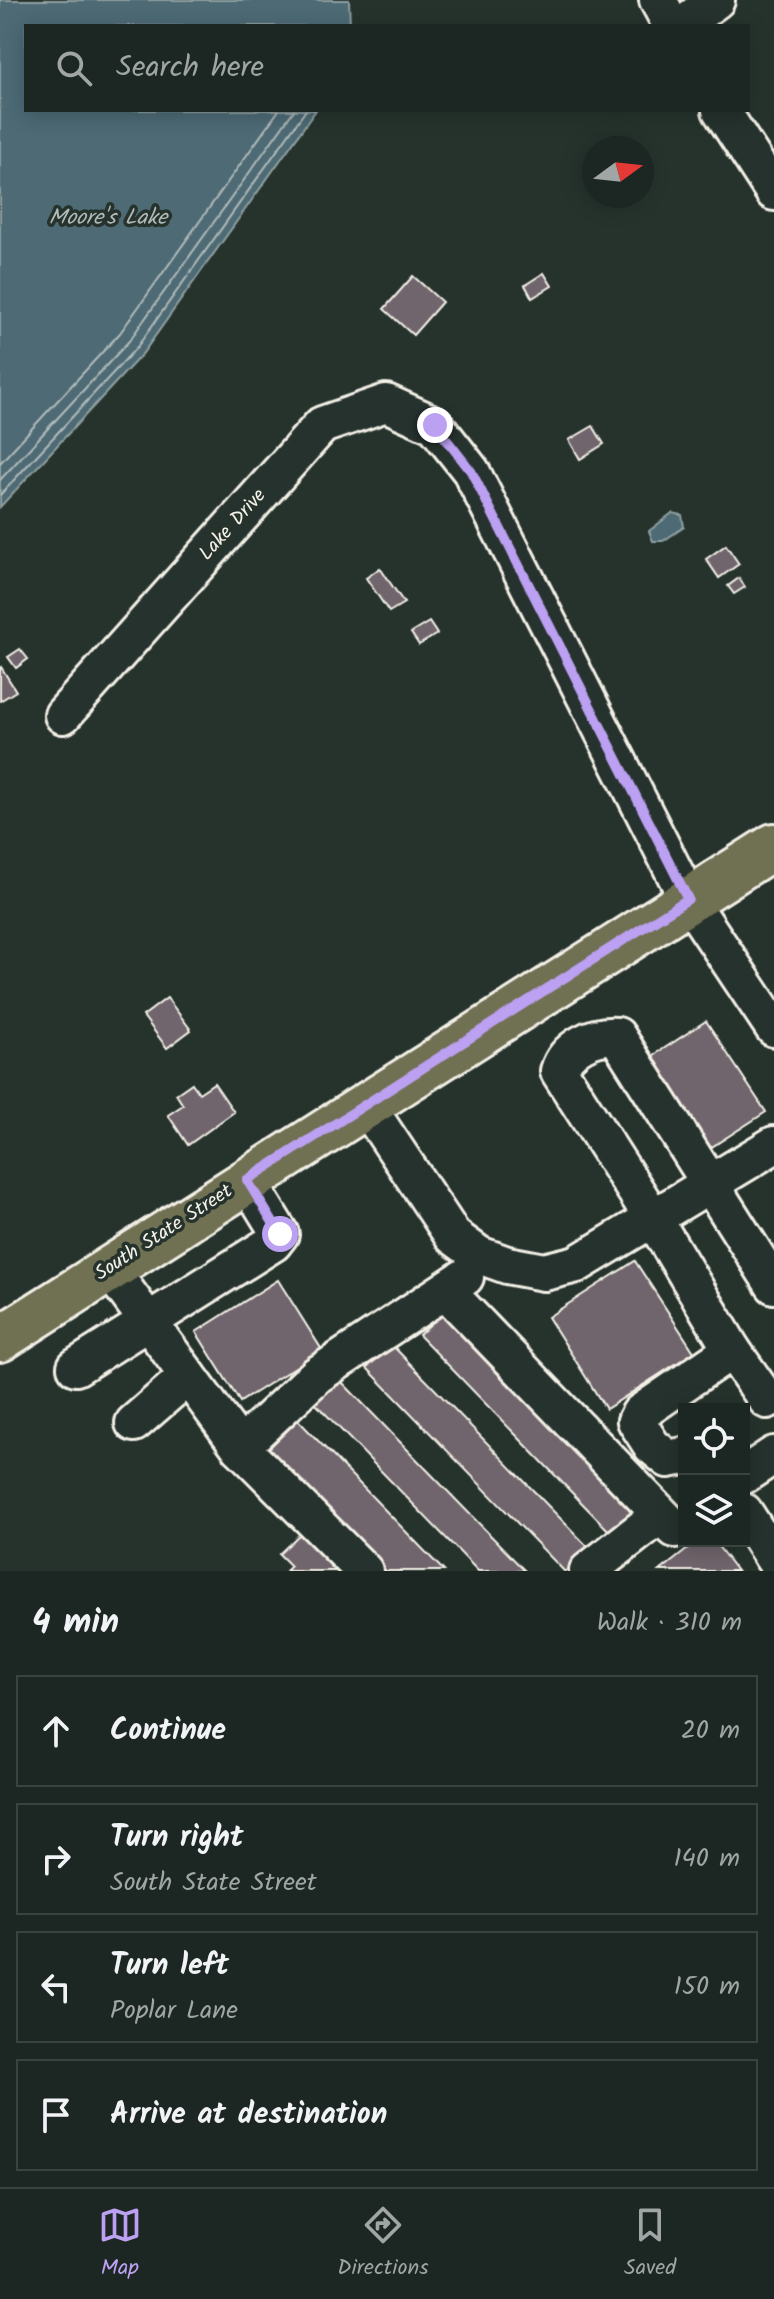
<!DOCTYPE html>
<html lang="en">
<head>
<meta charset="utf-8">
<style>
	:root { --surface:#1c2622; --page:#252e2a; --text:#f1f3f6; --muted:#a0a5a5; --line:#3a4340; --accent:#bca0f2 }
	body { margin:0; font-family:Kalam,sans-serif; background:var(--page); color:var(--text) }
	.controls { position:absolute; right:24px; bottom:24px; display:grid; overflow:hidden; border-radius:0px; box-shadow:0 4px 20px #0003 }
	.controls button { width:72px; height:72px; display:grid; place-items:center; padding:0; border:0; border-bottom:2px solid var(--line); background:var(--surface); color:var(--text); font:40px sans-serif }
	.compass { position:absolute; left:582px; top:136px; width:72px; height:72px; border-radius:50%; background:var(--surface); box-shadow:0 4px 20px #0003; rotate:75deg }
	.stop { position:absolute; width:24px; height:24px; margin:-18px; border:6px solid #bca0f2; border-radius:50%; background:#fff }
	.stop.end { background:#bca0f2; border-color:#fff; box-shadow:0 2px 8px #0008 }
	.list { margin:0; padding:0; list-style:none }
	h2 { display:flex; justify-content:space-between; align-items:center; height:104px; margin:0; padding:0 32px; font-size:34px }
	h2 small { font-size:26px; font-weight:400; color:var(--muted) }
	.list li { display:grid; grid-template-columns:52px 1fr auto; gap:24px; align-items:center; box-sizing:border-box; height:112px; margin:0 16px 16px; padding:0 16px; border:2px solid var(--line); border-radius:0px }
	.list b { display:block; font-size:30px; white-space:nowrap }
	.list p { margin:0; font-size:26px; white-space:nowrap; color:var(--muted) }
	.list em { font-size:26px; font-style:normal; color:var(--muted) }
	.icon { flex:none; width:44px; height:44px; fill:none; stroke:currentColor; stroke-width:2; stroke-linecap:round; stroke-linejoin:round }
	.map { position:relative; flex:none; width:774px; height:1571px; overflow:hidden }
	.search { position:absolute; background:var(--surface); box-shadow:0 4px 20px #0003; left:24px; right:24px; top:24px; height:88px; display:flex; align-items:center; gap:20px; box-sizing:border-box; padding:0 28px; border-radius:0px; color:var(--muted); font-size:30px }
	.sheet { height:616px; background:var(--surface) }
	nav { display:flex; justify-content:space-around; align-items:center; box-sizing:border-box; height:112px; border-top:2px solid var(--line); background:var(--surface); font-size:22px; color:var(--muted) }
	nav a { display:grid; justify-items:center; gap:4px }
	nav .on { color:var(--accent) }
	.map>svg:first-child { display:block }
	.water { fill:#4e6b74; stroke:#90a1a2; stroke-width:2 }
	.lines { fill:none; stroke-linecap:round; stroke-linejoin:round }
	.shore { stroke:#b2bbba; stroke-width:2 }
	.building { fill:#6f656c; stroke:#f4f1e8; stroke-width:2 }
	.minor-casing { stroke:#f4f1e8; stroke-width:42 }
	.major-casing { stroke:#f4f1e8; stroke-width:50 }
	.minor { stroke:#26332d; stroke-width:36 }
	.major { stroke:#706f52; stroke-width:44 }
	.route { stroke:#bca0f2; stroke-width:10 }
	.labels { text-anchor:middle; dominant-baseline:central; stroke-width:7; stroke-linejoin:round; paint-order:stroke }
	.street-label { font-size:20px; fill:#f4f1e8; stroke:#26332d }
	.water-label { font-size:22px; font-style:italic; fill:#b2bbba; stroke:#26332d }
</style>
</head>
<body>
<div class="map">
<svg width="774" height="1571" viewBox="0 0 774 1571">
	<rect width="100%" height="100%" fill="#26332d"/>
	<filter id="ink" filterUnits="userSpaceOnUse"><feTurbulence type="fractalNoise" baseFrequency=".0125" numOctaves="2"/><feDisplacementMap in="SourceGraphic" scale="16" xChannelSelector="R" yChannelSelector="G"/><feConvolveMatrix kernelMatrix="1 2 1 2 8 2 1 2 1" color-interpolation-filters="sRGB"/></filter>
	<g filter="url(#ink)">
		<!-- water -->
		<g class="water">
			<path d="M0,0H349L350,26H26V110H316L143,353L0,507Z"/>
			<path d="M672,513L682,515L684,527L663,541H653L649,531Z"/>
		</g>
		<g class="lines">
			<!-- shore -->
			<g class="shore">
				<path d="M0,463L120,333L279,110"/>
				<path d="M0,480L129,341L294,110"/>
				<path d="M0,495L137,347L306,110"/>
			</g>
		</g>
		<!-- building -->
		<g class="building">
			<path d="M544,273L552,286L532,298L525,285Z"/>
			<path d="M413,276L442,302L413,335L384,309Z"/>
			<path d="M593,426L604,444L580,459L569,440Z"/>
			<path d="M726,545L739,564L719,578L706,559Z"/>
			<path d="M380,568L404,603L389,612L366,578Z"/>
			<path d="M739,578L745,587L734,594L728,586Z"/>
			<path d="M429,622L437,634L419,645L411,633Z"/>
			<path d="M20,649L28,659L16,668L8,657Z"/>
			<path d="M1,667L16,691L0,701V668Z"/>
			<path d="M167,998L191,1030L167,1048L143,1016Z"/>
			<path d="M706,1021L766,1112L710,1148L651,1057Z"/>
			<path d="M192,1083L199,1093L214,1083L234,1112L188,1145L168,1115L183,1105L176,1094Z"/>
			<path d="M635,1261L694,1352L606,1409L548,1317Z"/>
			<path d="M278,1280L322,1350L240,1402L196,1332Z"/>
			<path d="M443,1312L635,1509L611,1533L419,1335Z"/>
			<path d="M391,1344L590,1549L569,1571H564L367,1368Z"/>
			<path d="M339,1379L525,1571H478L315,1403Z"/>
			<path d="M298,1420L444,1571H386L268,1449Z"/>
			<path d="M303,1531L341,1571H286L291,1566L279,1554Z"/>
			<path d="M698,1541H714L737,1571H660Z"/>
		</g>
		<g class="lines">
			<!-- minor casing -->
			<g class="minor-casing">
				<g id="minor">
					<path d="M658,0L672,26"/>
					<path d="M681,26L716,0"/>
					<path d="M721,110L774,192"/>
					<path d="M63,715L322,425L386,403L435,425L471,471L688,899L774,1028"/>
					<path d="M366,1105L453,1236L479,1255L507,1265L544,1272L577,1264L774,1145"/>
					<path d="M109,1268L240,1447L364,1571"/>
					<path d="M446,1291L675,1529"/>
					<path d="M76,1367L273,1243L280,1234L247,1180"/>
					<path d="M767,1400L732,1350L653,1218L559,1071C566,1047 594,1034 617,1036L774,1285"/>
					<path d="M134,1423L188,1376"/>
					<path d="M240,1447L317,1375L465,1277"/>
					<path d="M684,1456L668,1459L652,1446L636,1421L640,1413L732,1350"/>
					<path d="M744,1475L774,1455"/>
					<path d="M744,1512L774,1559"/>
					<path d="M588,1571L660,1515"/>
				</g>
			</g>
			<!-- major casing -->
			<g class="major-casing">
				<path id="major" d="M0,1339L774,846"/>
			</g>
			<!-- minor -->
			<use href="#minor" class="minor"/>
			<!-- major -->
			<use href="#major" class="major"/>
		</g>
	</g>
	<g class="lines" filter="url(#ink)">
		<!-- route -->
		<path class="route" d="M280,1234L247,1180L688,899L471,471L435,425"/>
	</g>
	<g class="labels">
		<!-- street labels -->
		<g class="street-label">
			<text transform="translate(233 525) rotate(-48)">Lake Drive</text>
			<text transform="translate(164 1233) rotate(-33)">South State Street</text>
		</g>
		<!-- water labels -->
		<g class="water-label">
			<text x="108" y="218">Moore's Lake</text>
		</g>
	</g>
</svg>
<div class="controls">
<button><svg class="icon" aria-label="locate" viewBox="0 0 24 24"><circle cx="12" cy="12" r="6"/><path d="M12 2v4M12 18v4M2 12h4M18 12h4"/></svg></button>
<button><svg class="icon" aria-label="layers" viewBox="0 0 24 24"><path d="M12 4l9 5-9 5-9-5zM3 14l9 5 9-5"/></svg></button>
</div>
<svg class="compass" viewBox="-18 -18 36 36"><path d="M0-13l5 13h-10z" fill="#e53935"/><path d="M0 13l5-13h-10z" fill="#a0a5a5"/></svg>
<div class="stop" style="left:280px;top:1234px"></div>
<div class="stop end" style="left:435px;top:425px"></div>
<div class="search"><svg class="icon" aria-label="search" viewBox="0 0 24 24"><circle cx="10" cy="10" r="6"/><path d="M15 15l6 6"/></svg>Search here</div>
</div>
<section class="sheet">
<h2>4 min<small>Walk · 310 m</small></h2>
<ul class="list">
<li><svg class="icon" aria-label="ahead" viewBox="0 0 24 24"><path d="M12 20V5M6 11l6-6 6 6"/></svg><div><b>Continue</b></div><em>20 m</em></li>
<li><svg class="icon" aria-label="right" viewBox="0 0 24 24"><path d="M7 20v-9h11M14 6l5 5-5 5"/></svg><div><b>Turn right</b><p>South State Street</p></div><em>140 m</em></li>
<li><svg class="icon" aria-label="left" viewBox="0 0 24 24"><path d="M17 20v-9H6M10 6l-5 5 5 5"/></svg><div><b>Turn left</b><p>Poplar Lane</p></div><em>150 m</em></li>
<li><svg class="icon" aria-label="arrive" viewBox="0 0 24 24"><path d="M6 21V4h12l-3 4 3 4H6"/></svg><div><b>Arrive at destination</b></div></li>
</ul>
</section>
<nav>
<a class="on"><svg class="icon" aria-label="map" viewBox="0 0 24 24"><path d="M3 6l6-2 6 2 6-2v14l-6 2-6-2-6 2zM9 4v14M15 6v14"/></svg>Map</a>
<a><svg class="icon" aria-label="directions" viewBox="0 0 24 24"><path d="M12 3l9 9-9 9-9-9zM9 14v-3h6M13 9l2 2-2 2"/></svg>Directions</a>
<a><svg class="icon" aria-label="saved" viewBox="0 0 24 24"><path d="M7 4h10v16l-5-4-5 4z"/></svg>Saved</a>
</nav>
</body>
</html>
